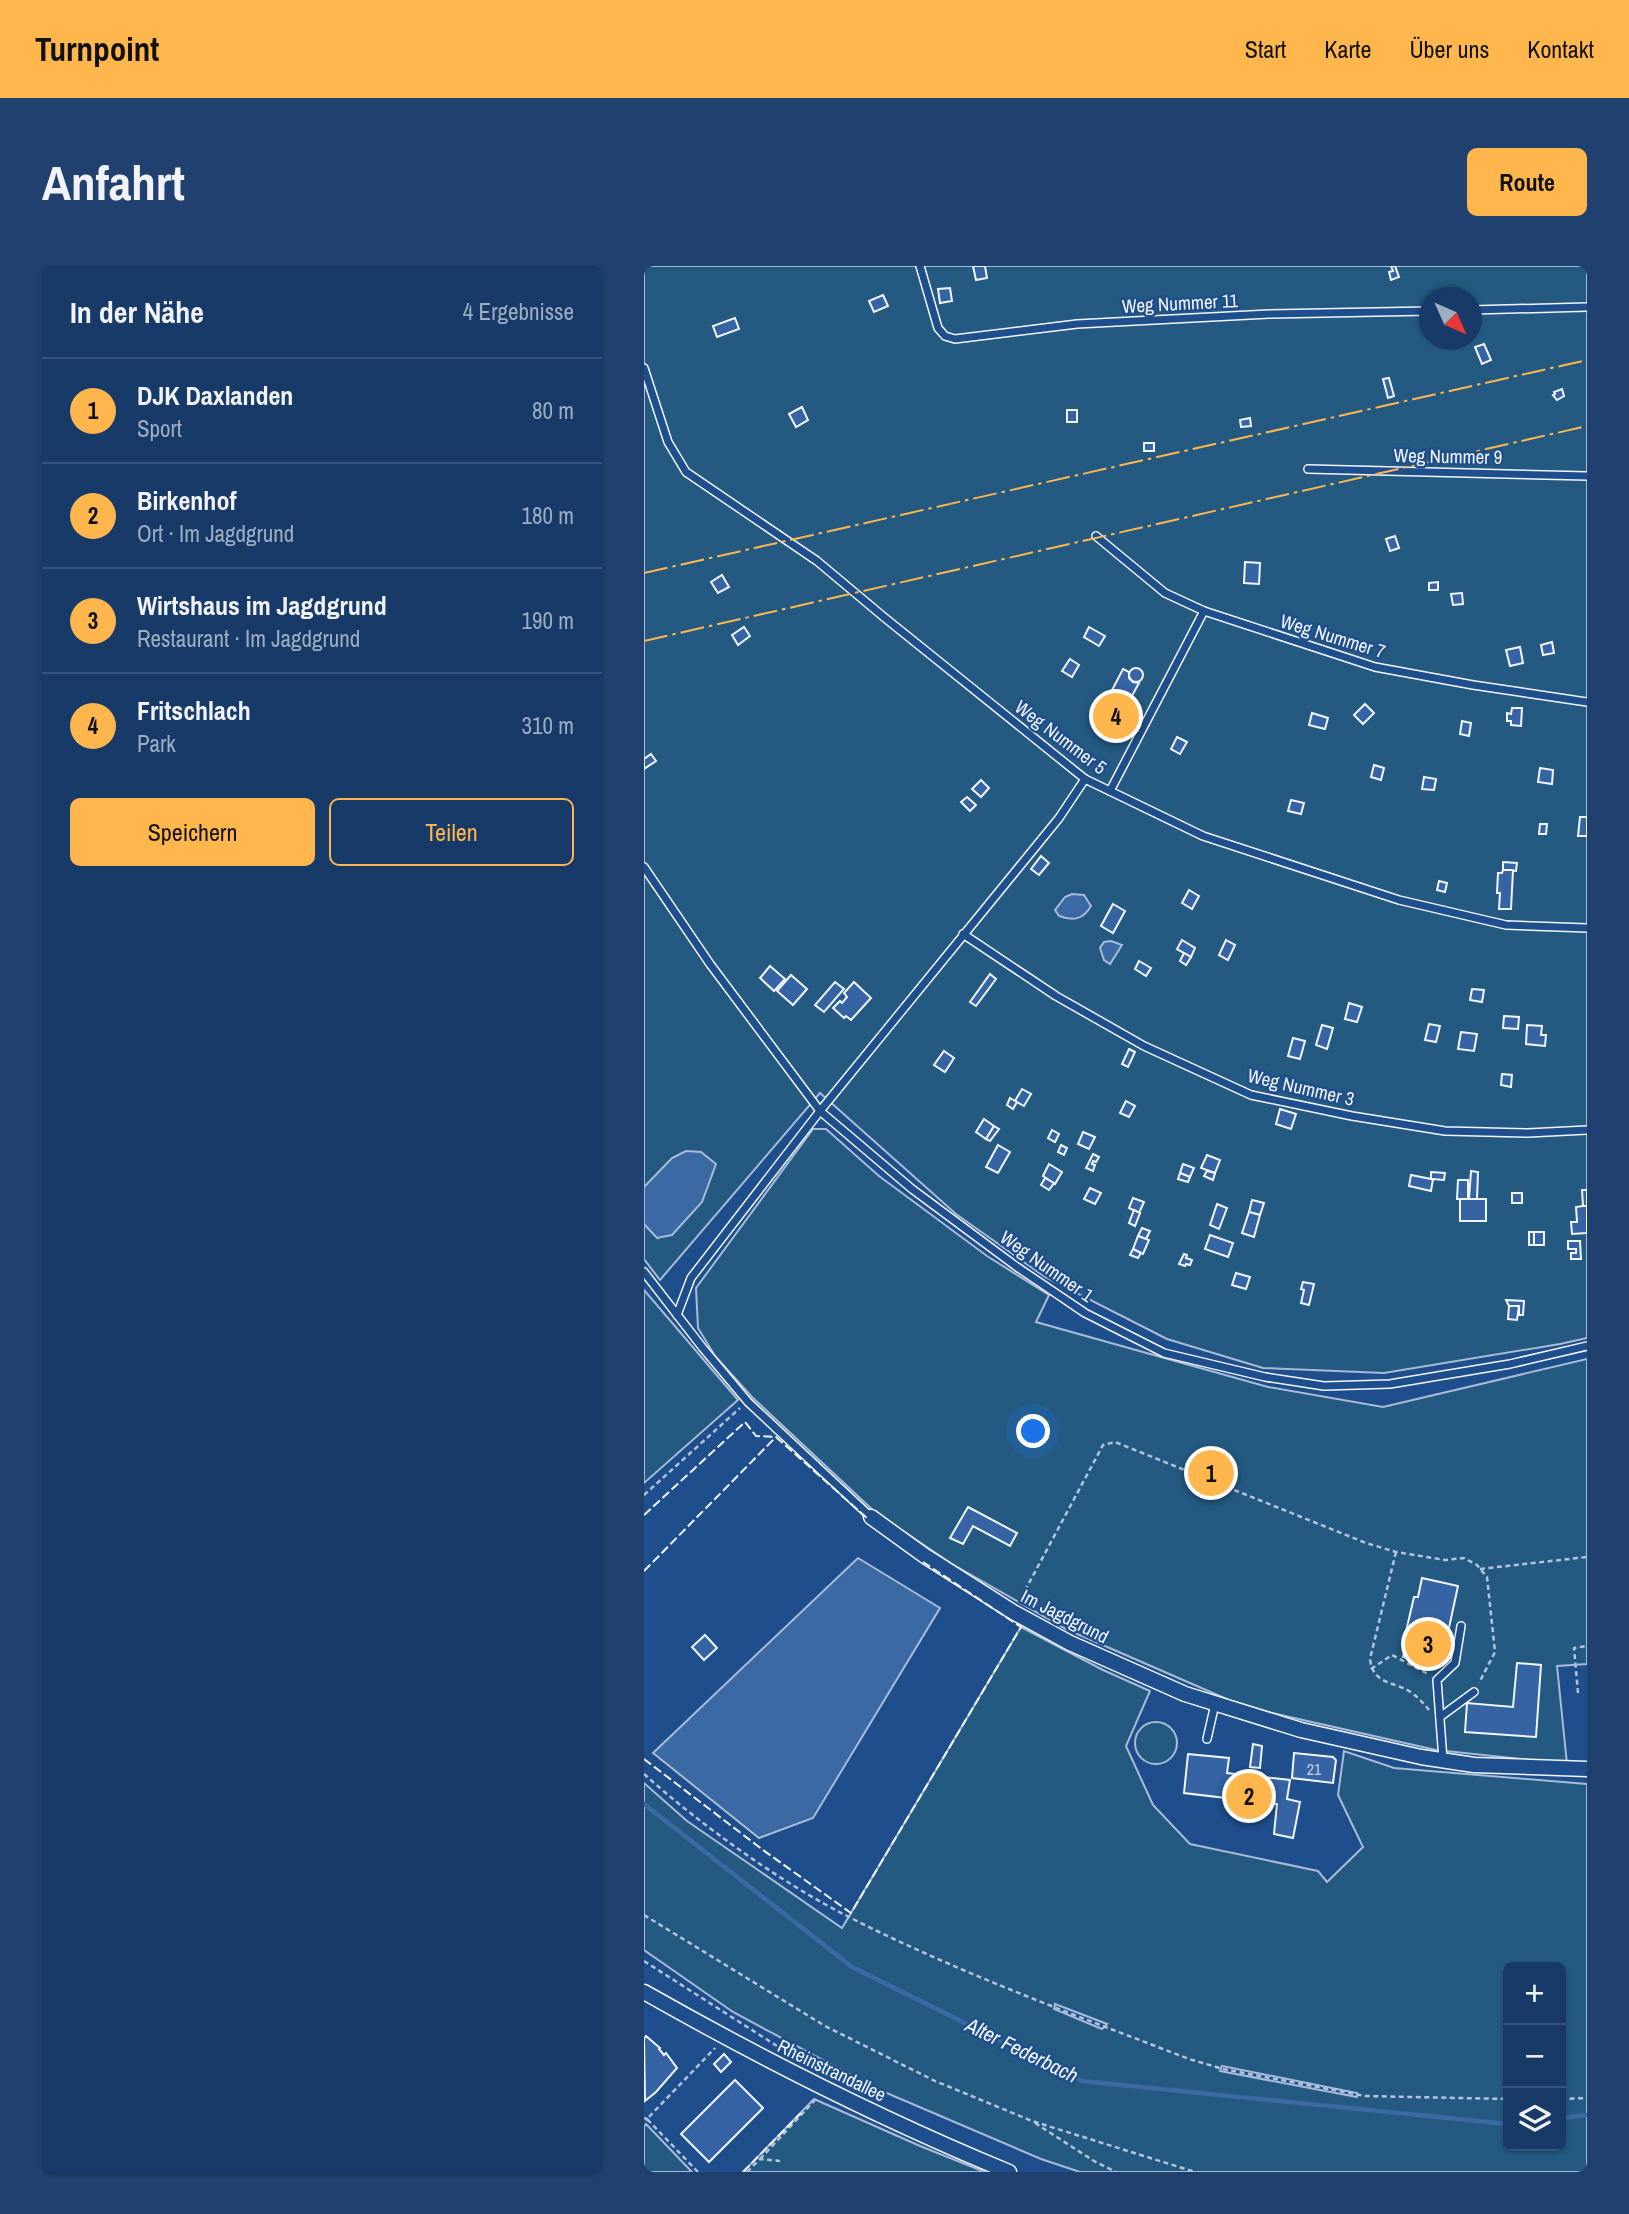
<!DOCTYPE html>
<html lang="de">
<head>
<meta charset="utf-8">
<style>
	:root { --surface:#173a69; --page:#20416f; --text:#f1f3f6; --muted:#9eadc0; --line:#36547d; --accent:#ffb74d }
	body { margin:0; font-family:"Archivo Narrow",sans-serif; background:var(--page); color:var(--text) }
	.controls { position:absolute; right:21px; bottom:21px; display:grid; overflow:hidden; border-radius:10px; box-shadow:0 2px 5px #0004 }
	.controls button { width:63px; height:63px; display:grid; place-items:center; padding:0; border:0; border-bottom:2px solid var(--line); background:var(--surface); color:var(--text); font:35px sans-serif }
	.compass { position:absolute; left:775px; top:21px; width:63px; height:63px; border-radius:50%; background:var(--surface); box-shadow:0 2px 5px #0004; rotate:135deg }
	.you { position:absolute; left:390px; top:1166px; width:24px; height:24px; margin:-18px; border:5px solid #fff; border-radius:50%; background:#1a73e8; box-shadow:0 0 0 10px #1a73e833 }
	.badge { display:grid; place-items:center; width:46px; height:46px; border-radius:50%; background:var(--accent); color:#111; font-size:23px; font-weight:700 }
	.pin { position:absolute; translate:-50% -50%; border:4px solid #fff; box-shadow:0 2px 7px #0006 }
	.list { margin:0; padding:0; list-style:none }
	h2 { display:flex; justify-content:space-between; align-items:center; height:91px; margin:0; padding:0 28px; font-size:30px }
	h2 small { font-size:23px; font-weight:400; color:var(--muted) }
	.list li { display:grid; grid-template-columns:46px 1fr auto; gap:21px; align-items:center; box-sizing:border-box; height:105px; padding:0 28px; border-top:2px solid var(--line) }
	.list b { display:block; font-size:26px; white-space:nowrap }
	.list p { margin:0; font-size:23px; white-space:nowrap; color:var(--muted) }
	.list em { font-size:23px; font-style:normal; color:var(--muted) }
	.actions { display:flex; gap:14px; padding:21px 28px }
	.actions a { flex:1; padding:16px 0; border:2px solid var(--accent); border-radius:10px; text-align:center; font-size:24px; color:var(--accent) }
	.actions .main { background:var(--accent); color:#111 }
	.icon { flex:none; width:38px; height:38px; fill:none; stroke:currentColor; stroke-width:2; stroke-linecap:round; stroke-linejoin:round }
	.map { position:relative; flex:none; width:943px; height:1906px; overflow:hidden; border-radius:10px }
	header { display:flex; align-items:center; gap:42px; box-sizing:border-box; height:98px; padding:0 35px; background:var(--accent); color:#111 }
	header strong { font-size:33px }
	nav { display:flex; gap:38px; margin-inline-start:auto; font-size:24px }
	.intro { display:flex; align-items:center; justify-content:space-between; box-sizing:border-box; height:168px; padding:0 42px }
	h1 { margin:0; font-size:49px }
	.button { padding:18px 32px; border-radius:10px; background:var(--accent); color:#111; font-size:24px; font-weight:700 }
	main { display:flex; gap:42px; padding:0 42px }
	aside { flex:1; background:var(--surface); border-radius:10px; box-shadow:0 2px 5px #0004 }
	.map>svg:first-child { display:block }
	.green { fill:#245a82; stroke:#a8bbd7; stroke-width:2; fill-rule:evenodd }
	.water { fill:#3b69a3; stroke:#a8bbd7; stroke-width:2 }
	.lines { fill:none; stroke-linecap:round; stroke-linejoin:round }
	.stream { stroke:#3b69a3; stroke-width:4.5 }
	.building { fill:#3563a3; stroke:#f2f6ff; stroke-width:2 }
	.service-casing { stroke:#f2f6ff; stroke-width:10 }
	.minor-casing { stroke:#f2f6ff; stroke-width:17 }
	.path { stroke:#b3c4dc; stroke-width:2.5; stroke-dasharray:5 3.5; stroke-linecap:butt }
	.service { stroke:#1f4e8c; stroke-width:7 }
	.minor { stroke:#1f4e8c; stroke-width:14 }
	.fence { stroke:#f2f6ff; stroke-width:2; stroke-dasharray:9 3.5; stroke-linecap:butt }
	.power { stroke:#ffb74d; stroke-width:2; stroke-dasharray:24 5 3.5 5; stroke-linecap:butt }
	.labels { text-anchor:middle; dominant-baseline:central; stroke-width:5; stroke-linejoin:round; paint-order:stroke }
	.number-label { font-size:16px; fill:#c3d1e8 }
	.street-label { font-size:19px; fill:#f2f6ff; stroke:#1f4e8c }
	.water-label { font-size:21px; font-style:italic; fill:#f2f6ff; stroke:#1f4e8c }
</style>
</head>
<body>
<header>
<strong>Turnpoint</strong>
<nav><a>Start</a><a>Karte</a><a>Über uns</a><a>Kontakt</a></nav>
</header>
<div class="intro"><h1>Anfahrt</h1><a class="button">Route</a></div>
<main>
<aside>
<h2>In der Nähe<small>4 Ergebnisse</small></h2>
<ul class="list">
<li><span class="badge">1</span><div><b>DJK Daxlanden</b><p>Sport</p></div><em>80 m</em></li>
<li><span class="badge">2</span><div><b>Birkenhof</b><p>Ort · Im Jagdgrund</p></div><em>180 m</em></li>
<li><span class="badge">3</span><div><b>Wirtshaus im Jagdgrund</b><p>Restaurant · Im Jagdgrund</p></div><em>190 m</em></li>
<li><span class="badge">4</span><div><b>Fritschlach</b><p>Park</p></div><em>310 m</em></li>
</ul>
<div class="actions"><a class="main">Speichern</a><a>Teilen</a></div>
</aside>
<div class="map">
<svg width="943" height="1906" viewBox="0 0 943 1906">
	<rect width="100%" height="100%" fill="#1f4e8c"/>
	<!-- green -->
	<g class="green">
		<path d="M0,0H943V1072L916,1078L740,1107L619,1102L523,1073L401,1011L312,948L176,827L16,1014L0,993V958L13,971L0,921ZM786,32H828V74H786Z"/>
		<path d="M169,863H182L235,910L343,990L405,1029L392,1056L624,1121L739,1141L943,1093V1398L913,1400L923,1498L792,1484L601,1441L422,1363L308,1298L232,1247L108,1131L71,1090L54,1062L52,1022Z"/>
		<path d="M0,1024L94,1134L0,1217Z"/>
		<path d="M377,1361L459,1404L506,1425L482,1480L509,1539L546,1578L674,1605L683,1616L719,1581L694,1529L700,1485L750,1502L943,1518V1906H436L397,1893L231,1822L89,1746L0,1684V1517L43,1555L198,1662ZM864,1701H917V1880H864ZM411,1739V1738L463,1758L458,1763L410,1743ZM578,1800L713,1827V1831L576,1805Z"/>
		<circle cx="512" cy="1477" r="21"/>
		<path d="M170,1833L276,1880L341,1906H99Z"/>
		<path d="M2,1858L48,1906H0V1861Z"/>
	</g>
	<!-- water -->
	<g class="water">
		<path d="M428,628L440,629L447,640C439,654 429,655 415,650L411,644L421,631Z"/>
		<path d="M467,675L478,679L466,698L460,694L456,682L460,676Z"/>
		<path d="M42,885L57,886L72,898L58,936L28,969L13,972L0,958V921L28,892Z"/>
		<path d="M214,1292L296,1342L169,1552L115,1572L9,1487Z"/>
	</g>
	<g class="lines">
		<!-- stream -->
		<g class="stream">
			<path d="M0,1538L208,1701L438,1815L864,1858"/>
			<path d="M917,1852L943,1849"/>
		</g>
	</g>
	<!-- building -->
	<g class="building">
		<path d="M329,0H341L343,12L332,14Z"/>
		<path d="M747,0H751L755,11L747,14L745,6L749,5Z"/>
		<path d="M306,22L308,35L296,37L294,23Z"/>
		<path d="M239,29L244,40L230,46L225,35Z"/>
		<path d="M91,52L95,63L73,71L69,60Z"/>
		<path d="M840,78L847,94L838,98L831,81Z"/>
		<path d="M745,112L750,130L744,132L739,113Z"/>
		<path d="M918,123L920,130L913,134L909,129L911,128L910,126Z"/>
		<path d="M158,141L164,154L152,161L145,148Z"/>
		<rect x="423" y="144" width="10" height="12"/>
		<path d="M606,152L607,160L597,161L596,154Z"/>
		<rect x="500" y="177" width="10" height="8"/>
		<path d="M751,270L755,282L746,285L742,273Z"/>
		<path d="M601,296L616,297L615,318L600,317Z"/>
		<path d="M78,309L85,321L74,327L67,316Z"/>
		<path d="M794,316V324H785V317Z"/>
		<path d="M818,327L819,338L809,339L807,328Z"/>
		<path d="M100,361L106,370L94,379L88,369Z"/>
		<path d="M445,361L461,370L455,380L440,371Z"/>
		<path d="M908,376L910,387L899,389L897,379Z"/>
		<path d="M876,381L879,397L866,400L862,384Z"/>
		<path d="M426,393L435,399L428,411L418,405Z"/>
		<circle cx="492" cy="409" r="7"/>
		<path d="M479,403L485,406V412L489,416L495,417L483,439L465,430Z"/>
		<path d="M721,438L730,447L719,458L710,449Z"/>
		<path d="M868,442H878L877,460L867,459V455H863V447L867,448Z"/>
		<path d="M668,447L684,452L681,463L665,459Z"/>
		<path d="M818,455L827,457L825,470L816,468Z"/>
		<path d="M533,471L543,476L536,488L527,483Z"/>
		<path d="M7,488L12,495L0,503V493Z"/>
		<path d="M730,499L740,502L737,514L727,511Z"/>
		<path d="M896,502L909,504L908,518L894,516Z"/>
		<path d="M780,511L792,513L790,524L778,523Z"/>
		<path d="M337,514L345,522L337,531L328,523Z"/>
		<path d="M323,531L332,539L326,545L317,536Z"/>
		<path d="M647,534L660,537L657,548L644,545Z"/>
		<path d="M936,551H943V570H934Z"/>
		<path d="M896,558H903L902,568H895Z"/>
		<path d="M397,590L405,597L395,609L387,603Z"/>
		<path d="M859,596L873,597L872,605L859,604Z"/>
		<path d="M859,604H869L867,643H855L856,627H853L854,607H858Z"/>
		<path d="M795,615L803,617L801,626L793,624Z"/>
		<path d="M545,624L555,630L548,643L538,637Z"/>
		<path d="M469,638L481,645L469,667L457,660Z"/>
		<path d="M538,674L551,682L547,691L533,683Z"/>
		<path d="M582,674L591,679L584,694L575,689Z"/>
		<path d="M540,687L547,691L542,699L536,695Z"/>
		<path d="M495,695L507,702L502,710L491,703Z"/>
		<path d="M126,700L141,713L130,725L116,712Z"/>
		<path d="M346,708L352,713L332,740L326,736Z"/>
		<path d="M147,709L163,723L149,739L133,725Z"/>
		<path d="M191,716L200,723L180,746L171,739Z"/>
		<path d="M210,716L227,732L207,754L202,750L200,752L189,742L196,735L198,737L203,731L200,727Z"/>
		<path d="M828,723L840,724L838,736L826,734Z"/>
		<path d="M705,737L718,741L713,756L701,753Z"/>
		<path d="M860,750L875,751L874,763L859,762Z"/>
		<path d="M785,758L796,760L792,776L781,774Z"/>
		<path d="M678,759L689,762L683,783L672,779Z"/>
		<path d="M883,759L898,760L897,769H902L901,780L882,778Z"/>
		<path d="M817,766L833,768L830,785L814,783Z"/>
		<path d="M649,772L661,775L656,793L644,790Z"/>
		<path d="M485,783L491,786L484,801L478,798Z"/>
		<path d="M300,785L310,792L301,806L290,799Z"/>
		<path d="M858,808L868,809L867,821L857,819Z"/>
		<path d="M378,823L387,828L380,840L371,835Z"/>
		<path d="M366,832L373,836L369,843L363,839Z"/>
		<path d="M482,835L491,840L485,851L476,847Z"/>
		<path d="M636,843L652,848L647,863L632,858Z"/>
		<path d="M340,853L350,860L342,873L332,866Z"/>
		<path d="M350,860L355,863L346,875L342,873Z"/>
		<path d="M408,864L415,868L411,876L404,872Z"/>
		<path d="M439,866L451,871L445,883L434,878Z"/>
		<path d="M354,879L366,886L354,907L342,901Z"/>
		<path d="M417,879L423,882L420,889L414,886Z"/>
		<path d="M449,888L455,891L452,896L449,895L448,898L451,899L449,905L442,902Z"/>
		<path d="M563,889L576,894L571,907L557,902Z"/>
		<path d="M405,898L418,906L411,918L399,910Z"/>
		<path d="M539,898L550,902L546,911L536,907Z"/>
		<path d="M563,905L571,907L569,914L560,910Z"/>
		<path d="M827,905L834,906L833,933H825Z"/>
		<path d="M787,906L801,907L800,914L789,913L787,925L765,920L767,909L787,913Z"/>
		<path d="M536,907L546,911L544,916L534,913Z"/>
		<path d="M401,912L410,917L405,924L397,919Z"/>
		<path d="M814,914H824V933H813Z"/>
		<path d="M446,922L457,927L451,938L440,933Z"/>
		<path d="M938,924H943V940H939Z"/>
		<rect x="868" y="927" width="10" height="10"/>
		<path d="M489,932L500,936L495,947L485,942Z"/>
		<rect x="816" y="933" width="26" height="22"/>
		<path d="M608,934L620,937L616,949L605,946Z"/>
		<path d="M573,938L583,942L575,963L566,959Z"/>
		<path d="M939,940H943V967L928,968L927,956H933L932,941Z"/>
		<path d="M490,944L496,947L491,960L485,957Z"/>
		<path d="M605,946L616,949L610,971L598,967Z"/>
		<path d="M498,962L506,965L502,973L494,970Z"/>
		<rect x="885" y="966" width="5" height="13"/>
		<rect x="890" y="966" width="10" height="13"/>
		<path d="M566,969L589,977L584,991L561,983Z"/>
		<path d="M494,970L505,974L499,988L489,983Z"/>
		<path d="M924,975H936L937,993H927V987H932V983H924Z"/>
		<path d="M489,983L497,987L494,992L486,989Z"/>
		<path d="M540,988L543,989L542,992L548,994L546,999L542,998L541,1000L535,998Z"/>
		<path d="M592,1007L606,1011L602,1023L588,1019Z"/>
		<path d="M659,1016L670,1018L665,1039L657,1037L660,1024L657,1023Z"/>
		<path d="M862,1034L880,1035L879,1049H875V1040H865Z"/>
		<path d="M865,1040H875L873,1054L864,1053Z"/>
		<path d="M324,1241L373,1267L366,1280L329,1260L319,1278L306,1272Z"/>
		<path d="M778,1312L814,1320L797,1399L759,1391L763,1374H760L770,1331H774Z"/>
		<path d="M61,1369L73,1382L60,1394L48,1381Z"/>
		<path d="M873,1397L897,1399L892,1471L821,1466L823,1437L869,1441Z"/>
		<path d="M609,1478L618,1480L616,1502L606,1501Z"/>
		<path d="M650,1487L689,1491L692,1494L689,1517L648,1512Z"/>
		<path d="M544,1488L585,1492L583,1507L646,1514L643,1533L656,1536L649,1572L630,1568L633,1538L540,1527Z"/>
		<path d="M2,1770L16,1782L15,1783L20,1789L22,1787L33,1802L12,1826L1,1835L0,1773Z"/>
		<path d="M80,1788L87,1796L77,1806L70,1798Z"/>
		<path d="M91,1814L119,1842L65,1896L37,1868Z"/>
	</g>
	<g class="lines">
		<!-- service casing -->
		<g class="service-casing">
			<g id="service">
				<path d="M276,0L294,62L301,70L311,73L433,58L625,48L786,45"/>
				<path d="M828,44L943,41"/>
				<path d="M0,102L24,176L42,206L173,295L241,352L441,513L559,570L755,634L862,659L943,662"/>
				<path d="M664,203L943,210"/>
				<path d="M452,270L521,327L560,345L731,401L829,419L943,436"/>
				<path d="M466,525L560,345"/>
				<path d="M0,601L66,698L176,845L268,923L373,1001L441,1047L520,1087L621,1111L680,1120L746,1118L866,1098L943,1080"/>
				<path d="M319,668L412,730L500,780L607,829L708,850L801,865L884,867L943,864"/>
				<path d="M0,1006L58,1081L104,1136L227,1251"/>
				<path d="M33,1049L47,1012L176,845L415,552L441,513"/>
				<path d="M796,1451L830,1426"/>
				<path d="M563,1473L571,1438"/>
				<path d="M799,1494L793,1414L811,1397L817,1360"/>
			</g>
		</g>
		<!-- minor casing -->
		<g class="minor-casing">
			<g id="minor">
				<path d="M227,1251L281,1290L369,1346L426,1377L541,1428L657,1464L777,1491L830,1499L943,1503"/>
				<path d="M0,1726C118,1793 239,1854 365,1906"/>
			</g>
		</g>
		<!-- path -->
		<g class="path">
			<path d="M0,1229L96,1142"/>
			<path d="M752,1286L726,1393C729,1420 752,1415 768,1427C775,1432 780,1438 785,1444"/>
			<path d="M836,1303L943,1291"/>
			<path d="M377,1332L459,1179L471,1176L722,1277L752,1286L801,1294L820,1292L833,1299L843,1311L851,1386L835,1417"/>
			<path d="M727,1403L748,1389L784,1408"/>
			<path d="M934,1427L930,1382L943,1380"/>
			<path d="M0,1508C58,1560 136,1616 205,1651C315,1707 431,1749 545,1793L579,1803L721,1830L864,1833"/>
			<path d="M0,1649L181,1760L291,1815L388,1855L551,1906"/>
			<path d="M0,1695L133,1780"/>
			<path d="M917,1833L943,1832"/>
			<path d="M0,1852L3,1853L0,1857"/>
			<path d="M391,1857L450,1895L472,1906"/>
			<path d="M116,1893L171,1834"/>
			<path d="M54,1906L3,1853L71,1782"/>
			<path d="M103,1906L116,1893L136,1895"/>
		</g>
		<!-- service -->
		<use href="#service" class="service"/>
		<!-- minor -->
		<use href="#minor" class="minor"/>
		<!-- fence -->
		<g class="fence">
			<path d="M0,1249L101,1156L112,1170L132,1171L224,1253"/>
			<path d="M0,1305L132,1171"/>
			<path d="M0,1493L119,1584L207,1647L377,1361L279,1296"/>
			<path d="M99,1906L157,1847"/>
		</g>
		<!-- power -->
		<g class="power">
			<path d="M0,307L943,94"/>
			<path d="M0,375L943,160"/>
		</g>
	</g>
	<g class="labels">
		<!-- number labels -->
		<g class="number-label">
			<text x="670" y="1503">21</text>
		</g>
		<!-- street labels -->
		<g class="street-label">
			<text transform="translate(536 37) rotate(-3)">Weg Nummer 11</text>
			<text transform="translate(804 190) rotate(1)">Weg Nummer 9</text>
			<text transform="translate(689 370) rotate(17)">Weg Nummer 7</text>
			<text transform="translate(417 471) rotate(37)">Weg Nummer 5</text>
			<text transform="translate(657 821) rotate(13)">Weg Nummer 3</text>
			<text transform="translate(403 1000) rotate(35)">Weg Nummer 1</text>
			<text transform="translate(421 1350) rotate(27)">Im Jagdgrund</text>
			<text transform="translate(188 1804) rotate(26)">Rheinstrandallee</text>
		</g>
		<!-- water labels -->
		<g class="water-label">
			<text transform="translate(378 1784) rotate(26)">Alter Federbach</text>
		</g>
	</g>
</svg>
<div class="controls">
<button>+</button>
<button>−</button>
<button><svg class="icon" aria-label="layers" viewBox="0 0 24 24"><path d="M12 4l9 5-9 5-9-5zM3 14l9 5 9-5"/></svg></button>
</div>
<svg class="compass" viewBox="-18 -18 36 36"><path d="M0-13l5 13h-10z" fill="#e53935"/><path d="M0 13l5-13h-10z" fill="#9eadc0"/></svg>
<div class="you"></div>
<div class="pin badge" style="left:567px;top:1207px">1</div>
<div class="pin badge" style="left:605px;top:1530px">2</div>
<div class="pin badge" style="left:784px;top:1378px">3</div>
<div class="pin badge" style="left:472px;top:450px">4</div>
</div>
</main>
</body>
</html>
